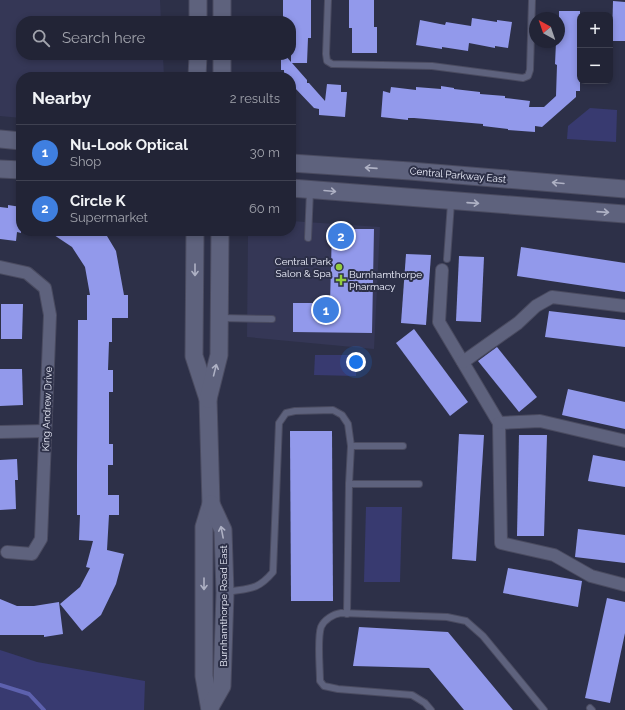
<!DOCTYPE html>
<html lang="en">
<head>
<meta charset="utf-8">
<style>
	:root { --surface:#222436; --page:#2a2c3e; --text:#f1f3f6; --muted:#a2a4ad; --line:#3f4151; --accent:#92cd3e }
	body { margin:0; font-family:Raleway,sans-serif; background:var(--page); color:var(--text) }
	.controls { position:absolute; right:12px; top:12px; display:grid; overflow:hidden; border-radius:8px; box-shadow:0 2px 6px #0003 }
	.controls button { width:36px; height:36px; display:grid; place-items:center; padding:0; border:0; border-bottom:1px solid var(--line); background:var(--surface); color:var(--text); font:20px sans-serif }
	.compass { position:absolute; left:529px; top:12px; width:36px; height:36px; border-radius:50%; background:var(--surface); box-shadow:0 2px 6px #0003; rotate:320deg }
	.you { position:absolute; left:356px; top:362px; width:14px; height:14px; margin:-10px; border:3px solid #fff; border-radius:50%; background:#1a73e8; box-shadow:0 0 0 6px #1a73e833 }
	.badge { display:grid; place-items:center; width:26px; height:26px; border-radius:50%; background:var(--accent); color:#fff; font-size:13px; font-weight:700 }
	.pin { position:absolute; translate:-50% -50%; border:2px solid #fff; box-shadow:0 1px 4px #0006 }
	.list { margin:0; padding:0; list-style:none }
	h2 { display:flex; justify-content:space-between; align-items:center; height:52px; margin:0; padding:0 16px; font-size:17px }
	h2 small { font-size:13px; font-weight:400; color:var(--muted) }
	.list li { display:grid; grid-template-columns:26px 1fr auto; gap:12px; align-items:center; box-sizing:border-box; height:56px; padding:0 16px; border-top:1px solid var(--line) }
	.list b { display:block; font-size:15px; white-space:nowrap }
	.list p { margin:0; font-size:13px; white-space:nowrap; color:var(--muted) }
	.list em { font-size:13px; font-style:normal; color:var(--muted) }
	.icon { flex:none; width:22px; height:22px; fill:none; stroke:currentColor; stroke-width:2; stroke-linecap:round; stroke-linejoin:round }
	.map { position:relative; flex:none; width:625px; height:710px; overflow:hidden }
	.search { position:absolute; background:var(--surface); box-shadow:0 2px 6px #0003; left:16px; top:16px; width:280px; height:44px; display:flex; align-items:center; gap:10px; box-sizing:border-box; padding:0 14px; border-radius:16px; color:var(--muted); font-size:15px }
	.panel { position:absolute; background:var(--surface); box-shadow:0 2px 6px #0003; left:16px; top:72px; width:280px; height:164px; border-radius:16px }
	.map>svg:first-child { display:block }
	.built { fill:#353756 }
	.green { fill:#383a70 }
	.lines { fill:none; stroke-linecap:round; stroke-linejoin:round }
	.stream { stroke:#5d61ae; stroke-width:4 }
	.building { fill:#9299eb }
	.lane-casing { stroke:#4a4b60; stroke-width:8 }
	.street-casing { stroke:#4a4b60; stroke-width:14 }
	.secondary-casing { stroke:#4a4b60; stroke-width:19 }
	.lane { stroke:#5e627d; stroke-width:6 }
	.street { stroke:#5e627d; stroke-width:12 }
	.secondary { stroke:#5e627d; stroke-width:17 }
	.oneway { stroke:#aeb1c4 }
	.poi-dot { fill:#92cd3e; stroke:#2d3048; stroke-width:1.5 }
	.labels { text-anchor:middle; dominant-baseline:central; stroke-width:4; stroke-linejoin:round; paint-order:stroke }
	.street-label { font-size:10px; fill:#eff1fe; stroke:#2d3048 }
	.poi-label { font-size:10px; fill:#eff1fe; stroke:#2d3048; text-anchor:end }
</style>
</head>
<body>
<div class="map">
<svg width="625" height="710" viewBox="0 0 625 710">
	<rect width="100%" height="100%" fill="#2d3048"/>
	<!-- built -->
	<g class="built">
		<path d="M0,0H160L161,21H21V55H163L164,77H21V118L0,116Z"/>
		<path d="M291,221L380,227L374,349L247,337L248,235L252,231H291Z"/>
	</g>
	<!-- green -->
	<g class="green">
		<path d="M590,108L617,110L616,142L567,139L568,126Z"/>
		<path d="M315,355H357L356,376L314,375Z"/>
		<path d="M366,507H402L400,582H364Z"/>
		<path d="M0,650L37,662L145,681L144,710H0Z"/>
	</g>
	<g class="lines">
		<!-- stream -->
		<path class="stream" d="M0,685L29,694L44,710"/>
	</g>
	<!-- building -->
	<g class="building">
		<path d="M283,0H311V38H308L307,63H292L307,80V83H309L325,101L327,84L341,85V92H347L345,117L319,115V109L314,108L294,87L291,83V77L284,76V70H281V55H285L291,62V21H283Z"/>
		<path d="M349,0H374V27H377V53H352V28H349Z"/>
		<path d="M613,1L625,2V41H612Z"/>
		<path d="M559,11H580V91H576V97L542,127L535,126V132L508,130V129L483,126V124L414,118H408V120L381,117L383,91L390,93L391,87L416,90V87L441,89V86L454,88V89L480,92V94L505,96V98L530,101L529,107H544L556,96L557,65L555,64L556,42H559Z"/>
		<path d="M472,18L497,22V20L512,22L508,48L495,46V48L469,43L468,51L442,47V49L416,45L420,20L445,25L446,22L471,26Z"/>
		<path d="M8,205L21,207V233L17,232L16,241L0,239V207L8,208Z"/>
		<path d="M332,229H374L372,333L293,332V303H330Z"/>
		<path d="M48,231H104L116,251L124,295H128V318H112V342H109L108,370H113V392H109V444H113V465H108V495H119V515H109L107,550L124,554L116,584L101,615L82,631L60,604L80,587L90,568L86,567L93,541L79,540L80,515H77V465L78,320H87V295H90L85,267L72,247Z"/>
		<path d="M521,247L625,263V292L517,276Z"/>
		<path d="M406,254L431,255L426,325L401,323Z"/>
		<path d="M459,256L484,257L481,322L456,321Z"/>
		<path d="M1,304H23L22,339H1Z"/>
		<path d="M549,311L625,320V347L545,337Z"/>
		<path d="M414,329L468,402L450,416L396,343Z"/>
		<path d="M497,347L537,397L519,412L478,361Z"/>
		<path d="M0,369H22L23,405L0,406Z"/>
		<path d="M568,389L625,402V429L562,415Z"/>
		<path d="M290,431H332L333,601H291Z"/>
		<path d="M459,434L484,435L476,561L452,559Z"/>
		<path d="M519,435H547L544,536H517Z"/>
		<path d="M593,455L625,461V487L588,481Z"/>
		<path d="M17,459L18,480H15L16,509L0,510V460Z"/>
		<path d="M578,529L625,535V563L575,557Z"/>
		<path d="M508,568L582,581L578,607L503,593Z"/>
		<path d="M607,598L625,602V633L610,703L585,698Z"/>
		<path d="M0,599L17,606H34L59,602L63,634L44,637V635H0Z"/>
		<path d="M359,627L448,632L513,710H464L429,668L353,666Z"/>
	</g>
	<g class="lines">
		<!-- lane casing -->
		<g class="lane-casing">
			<g id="lane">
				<path d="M328,0L326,54L327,61L332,64L432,66L523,78L528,76L530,70L532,0"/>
				<path d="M308,238L310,191"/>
				<path d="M447,259L451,203"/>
				<path d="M221,318L272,319"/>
				<path d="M351,446H403"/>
				<path d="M349,484H419"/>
				<path d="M226,592C249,588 257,591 273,572L279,423L286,413L295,411L333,410L342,415L348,424L351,446L349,484L347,614"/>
				<path d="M590,708L592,710"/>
				<path d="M431,710L425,703L412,695L338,689L324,686L320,681C320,667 317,639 321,627C324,620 333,614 341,613L447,617L466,621L483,636L544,710"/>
			</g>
		</g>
		<!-- street casing -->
		<g class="street-casing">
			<g id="street">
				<path d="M0,267L27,273L45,288L50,315L41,539L32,554L7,552"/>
				<path d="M442,270L439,322L499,423L501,543L554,555L591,576L625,585"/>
				<path d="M463,362L518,323L536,306L552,297L625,306"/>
				<path d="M499,423L540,421L625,441"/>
				<path d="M0,432L45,431"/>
			</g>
		</g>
		<!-- secondary casing -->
		<g class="secondary-casing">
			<g id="secondary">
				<path d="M198,21V0"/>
				<path d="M222,21V0"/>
				<path d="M197,77L198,55"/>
				<path d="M222,77V55"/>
				<path d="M0,139L21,141"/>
				<path d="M291,163L410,171L625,189"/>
				<path d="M0,169L21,170"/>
				<path d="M291,188L625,214"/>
				<path d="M195,231L194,356L208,399L211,504L204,527V676L210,710"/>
				<path d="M208,399L219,355L220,231"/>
				<path d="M210,707L222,686L225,593L223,530L211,504"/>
			</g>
		</g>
		<!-- lane -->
		<use href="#lane" class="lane"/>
		<!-- street -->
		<use href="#street" class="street"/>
		<!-- secondary -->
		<use href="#secondary" class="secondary"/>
	</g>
	<!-- one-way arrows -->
	<defs><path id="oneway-shaft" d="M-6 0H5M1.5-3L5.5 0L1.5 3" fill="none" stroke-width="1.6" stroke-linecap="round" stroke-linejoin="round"/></defs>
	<g class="oneway">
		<use href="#oneway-shaft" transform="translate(371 168) rotate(-176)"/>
		<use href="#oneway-shaft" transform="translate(558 183) rotate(-175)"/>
		<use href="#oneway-shaft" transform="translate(330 191) rotate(5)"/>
		<use href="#oneway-shaft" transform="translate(473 203) rotate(4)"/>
		<use href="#oneway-shaft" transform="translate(603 212) rotate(4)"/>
		<use href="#oneway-shaft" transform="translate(195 270) rotate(90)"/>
		<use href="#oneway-shaft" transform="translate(215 370) rotate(-76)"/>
		<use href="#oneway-shaft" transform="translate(222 532) rotate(-101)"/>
		<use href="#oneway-shaft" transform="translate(204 584) rotate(90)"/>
	</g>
	<!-- markers -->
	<g class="poi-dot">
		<circle cx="339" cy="267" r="4"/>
		<path d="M339 274h4v4h4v4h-4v4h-4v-4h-4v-4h4z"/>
	</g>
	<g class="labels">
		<!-- street labels -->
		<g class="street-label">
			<text transform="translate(458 175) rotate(5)">Central Parkway East</text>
			<text transform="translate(47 409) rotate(-88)">King Andrew Drive</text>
			<text transform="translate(223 606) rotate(-90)">Burnhamthorpe Road East</text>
		</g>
		<!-- poi labels -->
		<g class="poi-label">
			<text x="331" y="261">Central Park<tspan x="331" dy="12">Salon &amp; Spa</tspan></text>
			<text x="349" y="274" text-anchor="start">Burnhamthorpe<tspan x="349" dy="12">Pharmacy</tspan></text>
		</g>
	</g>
</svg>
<div class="controls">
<button>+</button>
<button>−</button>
</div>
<svg class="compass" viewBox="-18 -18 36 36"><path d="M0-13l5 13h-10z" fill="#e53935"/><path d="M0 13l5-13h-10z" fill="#a2a4ad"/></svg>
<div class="you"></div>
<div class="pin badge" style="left:326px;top:310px;background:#3f7fe0">1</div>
<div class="pin badge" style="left:341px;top:236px;background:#3f7fe0">2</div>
<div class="search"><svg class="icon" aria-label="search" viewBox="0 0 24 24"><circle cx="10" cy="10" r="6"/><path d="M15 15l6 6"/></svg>Search here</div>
<section class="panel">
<h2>Nearby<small>2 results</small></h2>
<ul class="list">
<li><span class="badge" style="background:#3f7fe0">1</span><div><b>Nu-Look Optical</b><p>Shop</p></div><em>30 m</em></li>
<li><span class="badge" style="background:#3f7fe0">2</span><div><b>Circle K</b><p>Supermarket</p></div><em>60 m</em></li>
</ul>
</section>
</div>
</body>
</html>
